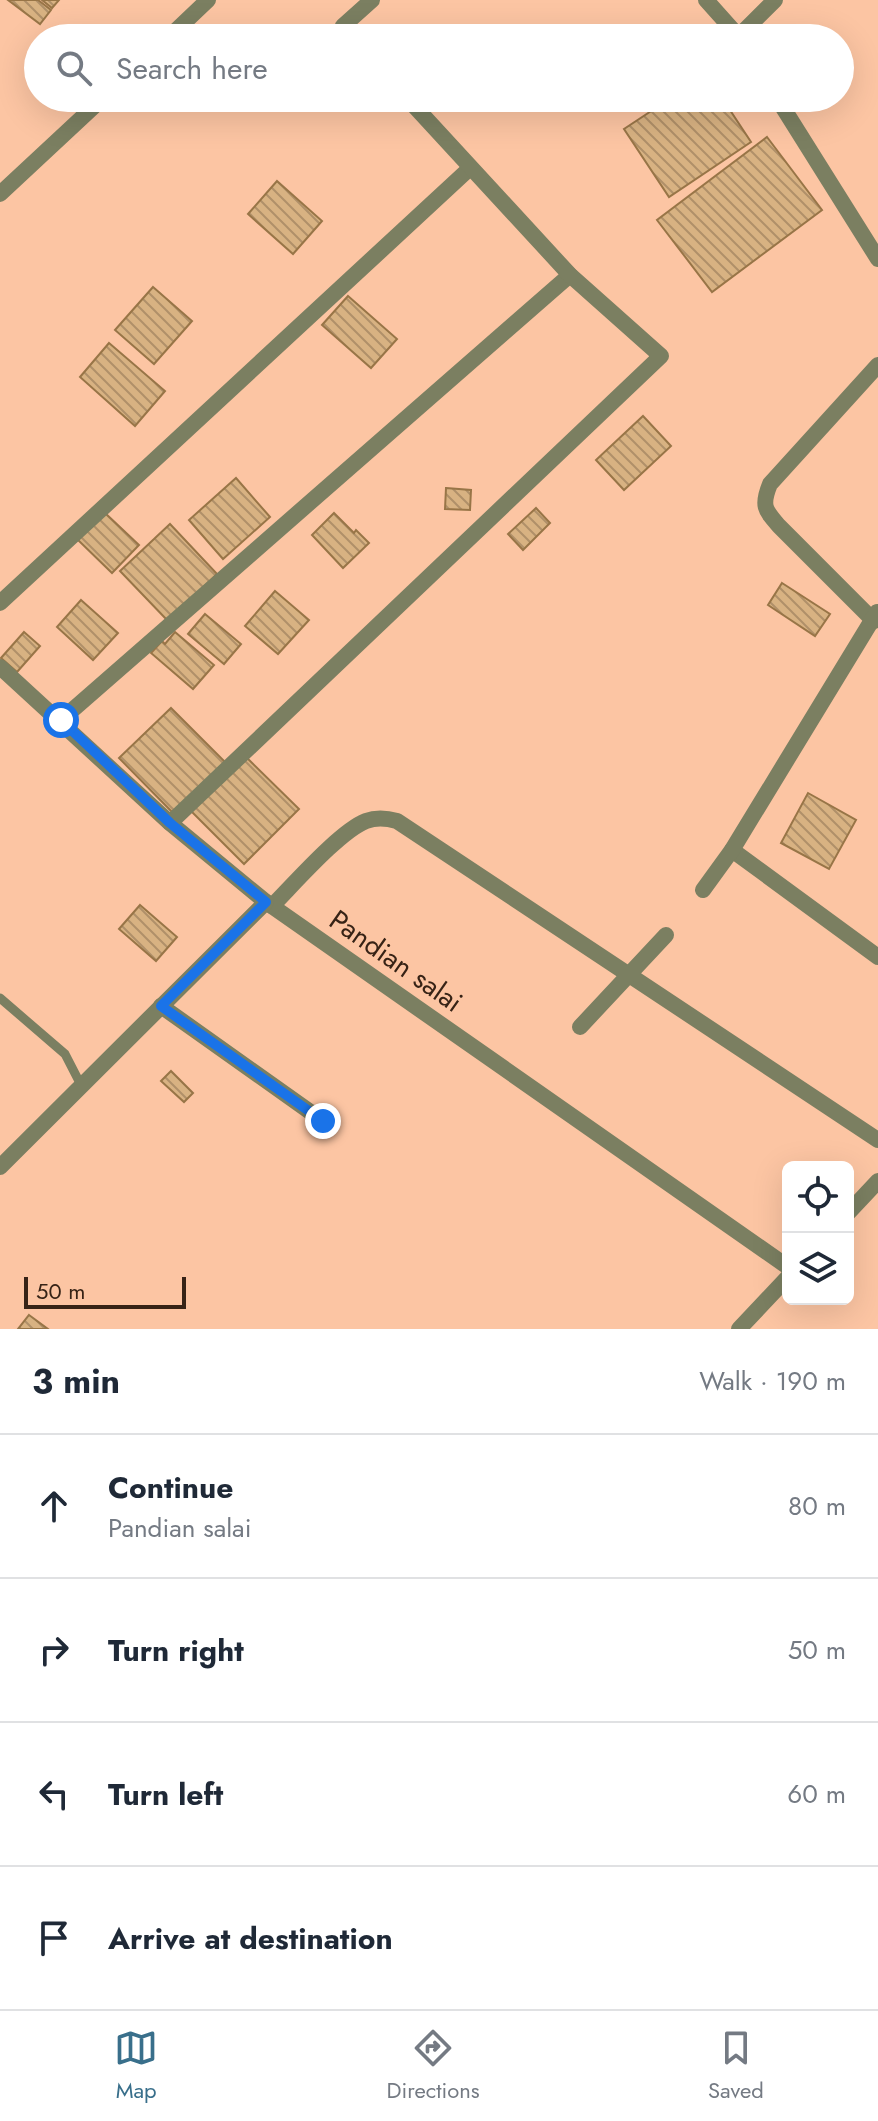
<!DOCTYPE html>
<html lang="en">
<head>
<meta charset="utf-8">
<style>
	:root { --surface:#fff; --page:#f6f6f7; --text:#1f2937; --muted:#747a83; --line:#e0e1e3; --accent:#396f8b }
	body { margin:0; font-family:Jost,sans-serif; background:var(--page); color:var(--text) }
	.controls { position:absolute; right:24px; bottom:24px; display:grid; overflow:hidden; border-radius:12px; box-shadow:0 8px 32px #0002 }
	.controls button { width:72px; height:72px; display:grid; place-items:center; padding:0; border:0; border-bottom:2px solid var(--line); background:var(--surface); color:var(--text); font:40px sans-serif }
	.scale { position:absolute; left:24px; bottom:20px; width:162px; box-sizing:border-box; padding-left:8px; border:4px solid #372316; border-top:0; font-size:22px; line-height:28px; white-space:nowrap; color:#372316; -webkit-text-stroke:6px #fcc5a3; paint-order:stroke }
	.stop { position:absolute; width:24px; height:24px; margin:-18px; border:6px solid #1a73e8; border-radius:50%; background:#fff }
	.stop.end { background:#1a73e8; border-color:#fff; box-shadow:0 2px 8px #0008 }
	.list { margin:0; padding:0; list-style:none }
	h2 { display:flex; justify-content:space-between; align-items:center; height:104px; margin:0; padding:0 32px; font-size:34px }
	h2 small { font-size:26px; font-weight:400; color:var(--muted) }
	.list li { display:grid; grid-template-columns:52px 1fr auto; gap:24px; align-items:center; box-sizing:border-box; height:144px; padding:0 32px; border-top:2px solid var(--line) }
	.list b { display:block; font-size:30px; white-space:nowrap }
	.list p { margin:0; font-size:26px; white-space:nowrap; color:var(--muted) }
	.list em { font-size:26px; font-style:normal; color:var(--muted) }
	.icon { flex:none; width:44px; height:44px; fill:none; stroke:currentColor; stroke-width:2; stroke-linecap:round; stroke-linejoin:round }
	.map { position:relative; flex:none; width:878px; height:1329px; overflow:hidden }
	.search { position:absolute; background:var(--surface); box-shadow:0 8px 32px #0002; left:24px; right:24px; top:24px; height:88px; display:flex; align-items:center; gap:20px; box-sizing:border-box; padding:0 28px; border-radius:44px; color:var(--muted); font-size:30px }
	.sheet { height:680px; background:var(--surface) }
	nav { display:flex; justify-content:space-around; align-items:center; box-sizing:border-box; height:112px; border-top:2px solid var(--line); background:var(--surface); font-size:22px; color:var(--muted) }
	nav a { display:grid; justify-items:center; gap:4px }
	nav .on { color:var(--accent) }
	.map>svg:first-child { display:block }
	.building { fill:url(#building-back-hatch); stroke:#987547; stroke-width:2 }
	.lines { fill:none; stroke-linecap:round; stroke-linejoin:round }
	.service { stroke:#7b7f61; stroke-width:9 }
	.minor { stroke:#7b7f61; stroke-width:16 }
	.route { stroke:#1a73e8; stroke-width:10 }
	.labels { text-anchor:middle; dominant-baseline:central; stroke-width:6; stroke-linejoin:round; paint-order:stroke }
	.street-label { font-size:28px; fill:#372316; stroke:#fcc5a3 }
</style>
</head>
<body>
<div class="map">
<svg width="878" height="1329" viewBox="0 0 878 1329">
	<defs>
		<pattern id="building-back-hatch" width="6" height="6" patternUnits="userSpaceOnUse" patternTransform="scale(2)"><rect width="6" height="6" fill="#d8b282"/><path d="M-1 5l2 2M0 0l6 6M5-1l2 2" fill="none" stroke="#b09069"/></pattern>
	</defs>
	<rect width="100%" height="100%" fill="#fcc5a3"/>
	<!-- building -->
	<g class="building">
		<path d="M8,0H38L51,10L40,24Z"/>
		<path d="M42,0H59L52,8Z"/>
		<path d="M671,98H722L751,142L669,197L624,129Z"/>
		<path d="M767,137L822,210L712,292L657,220Z"/>
		<path d="M277,181L322,221L293,254L248,214Z"/>
		<path d="M153,287L192,321L154,364L115,330Z"/>
		<path d="M348,296L397,339L371,368L322,325Z"/>
		<path d="M109,343L165,391L135,426L80,377Z"/>
		<path d="M643,416L671,446L624,490L596,460Z"/>
		<path d="M236,478L270,517L223,559L189,520Z"/>
		<path d="M446,488L471,490L470,510L445,509Z"/>
		<path d="M536,508L550,523L523,550L508,534Z"/>
		<path d="M104,512L139,545L112,573L78,540Z"/>
		<path d="M334,513L354,533L356,530L369,543L343,568L312,535Z"/>
		<path d="M170,524L217,574L168,621L120,571Z"/>
		<path d="M782,583L830,614L815,636L768,605Z"/>
		<path d="M275,591L309,620L278,654L245,626Z"/>
		<path d="M81,600L118,633L93,660L57,627Z"/>
		<path d="M205,614L241,644L224,664L188,634Z"/>
		<path d="M24,632L40,646L17,672L1,658Z"/>
		<path d="M175,632L214,665L193,689L151,653L162,641L165,644Z"/>
		<path d="M171,708L228,765L176,816L119,758Z"/>
		<path d="M244,755L299,809L244,864L189,809Z"/>
		<path d="M808,793L856,820L829,869L781,843Z"/>
		<path d="M140,905L177,937L156,961L119,929Z"/>
		<path d="M171,1071L193,1093L184,1102L161,1081Z"/>
		<path d="M29,1315L48,1329H18Z"/>
	</g>
	<g class="lines">
		<!-- service -->
		<path class="service" d="M0,998L65,1054L82,1087"/>
		<!-- minor -->
		<g class="minor">
			<path d="M706,0L740,38"/>
			<path d="M739,36L775,0"/>
			<path d="M168,38L208,0"/>
			<path d="M354,38L343,26L372,0"/>
			<path d="M777,98L878,259"/>
			<path d="M0,194L103,98"/>
			<path d="M0,603L469,169"/>
			<path d="M874,621L779,526C765,510 761,506 770,484L878,365"/>
			<path d="M0,667L170,823L266,902L788,1267"/>
			<path d="M61,720L570,275"/>
			<path d="M170,823L661,356L570,275L407,98"/>
			<path d="M732,850L878,957"/>
			<path d="M703,890L732,850L877,612"/>
			<path d="M272,906C293,885 340,831 366,821C377,817 386,818 397,821L878,1140"/>
			<path d="M161,1006L323,1121"/>
			<path d="M580,1027L666,935"/>
			<path d="M0,1167L266,902"/>
			<path d="M848,1213L878,1181"/>
			<path d="M739,1329L788,1277"/>
		</g>
	</g>
	<g class="lines">
		<!-- route -->
		<path class="route" d="M61,720L170,823L266,902L161,1006L323,1121"/>
	</g>
	<g class="labels">
		<!-- street labels -->
		<g class="street-label">
			<text transform="translate(396 961) rotate(35)">Pandian salai</text>
		</g>
	</g>
</svg>
<div class="controls">
<button><svg class="icon" aria-label="locate" viewBox="0 0 24 24"><circle cx="12" cy="12" r="6"/><path d="M12 2v4M12 18v4M2 12h4M18 12h4"/></svg></button>
<button><svg class="icon" aria-label="layers" viewBox="0 0 24 24"><path d="M12 4l9 5-9 5-9-5zM3 14l9 5 9-5"/></svg></button>
</div>
<div class="scale">50 m</div>
<div class="stop" style="left:61px;top:720px"></div>
<div class="stop end" style="left:323px;top:1121px"></div>
<div class="search"><svg class="icon" aria-label="search" viewBox="0 0 24 24"><circle cx="10" cy="10" r="6"/><path d="M15 15l6 6"/></svg>Search here</div>
</div>
<section class="sheet">
<h2>3 min<small>Walk · 190 m</small></h2>
<ul class="list">
<li><svg class="icon" aria-label="ahead" viewBox="0 0 24 24"><path d="M12 20V5M6 11l6-6 6 6"/></svg><div><b>Continue</b><p>Pandian salai</p></div><em>80 m</em></li>
<li><svg class="icon" aria-label="right" viewBox="0 0 24 24"><path d="M7 20v-9h11M14 6l5 5-5 5"/></svg><div><b>Turn right</b></div><em>50 m</em></li>
<li><svg class="icon" aria-label="left" viewBox="0 0 24 24"><path d="M17 20v-9H6M10 6l-5 5 5 5"/></svg><div><b>Turn left</b></div><em>60 m</em></li>
<li><svg class="icon" aria-label="arrive" viewBox="0 0 24 24"><path d="M6 21V4h12l-3 4 3 4H6"/></svg><div><b>Arrive at destination</b></div></li>
</ul>
</section>
<nav>
<a class="on"><svg class="icon" aria-label="map" viewBox="0 0 24 24"><path d="M3 6l6-2 6 2 6-2v14l-6 2-6-2-6 2zM9 4v14M15 6v14"/></svg>Map</a>
<a><svg class="icon" aria-label="directions" viewBox="0 0 24 24"><path d="M12 3l9 9-9 9-9-9zM9 14v-3h6M13 9l2 2-2 2"/></svg>Directions</a>
<a><svg class="icon" aria-label="saved" viewBox="0 0 24 24"><path d="M7 4h10v16l-5-4-5 4z"/></svg>Saved</a>
</nav>
</body>
</html>
